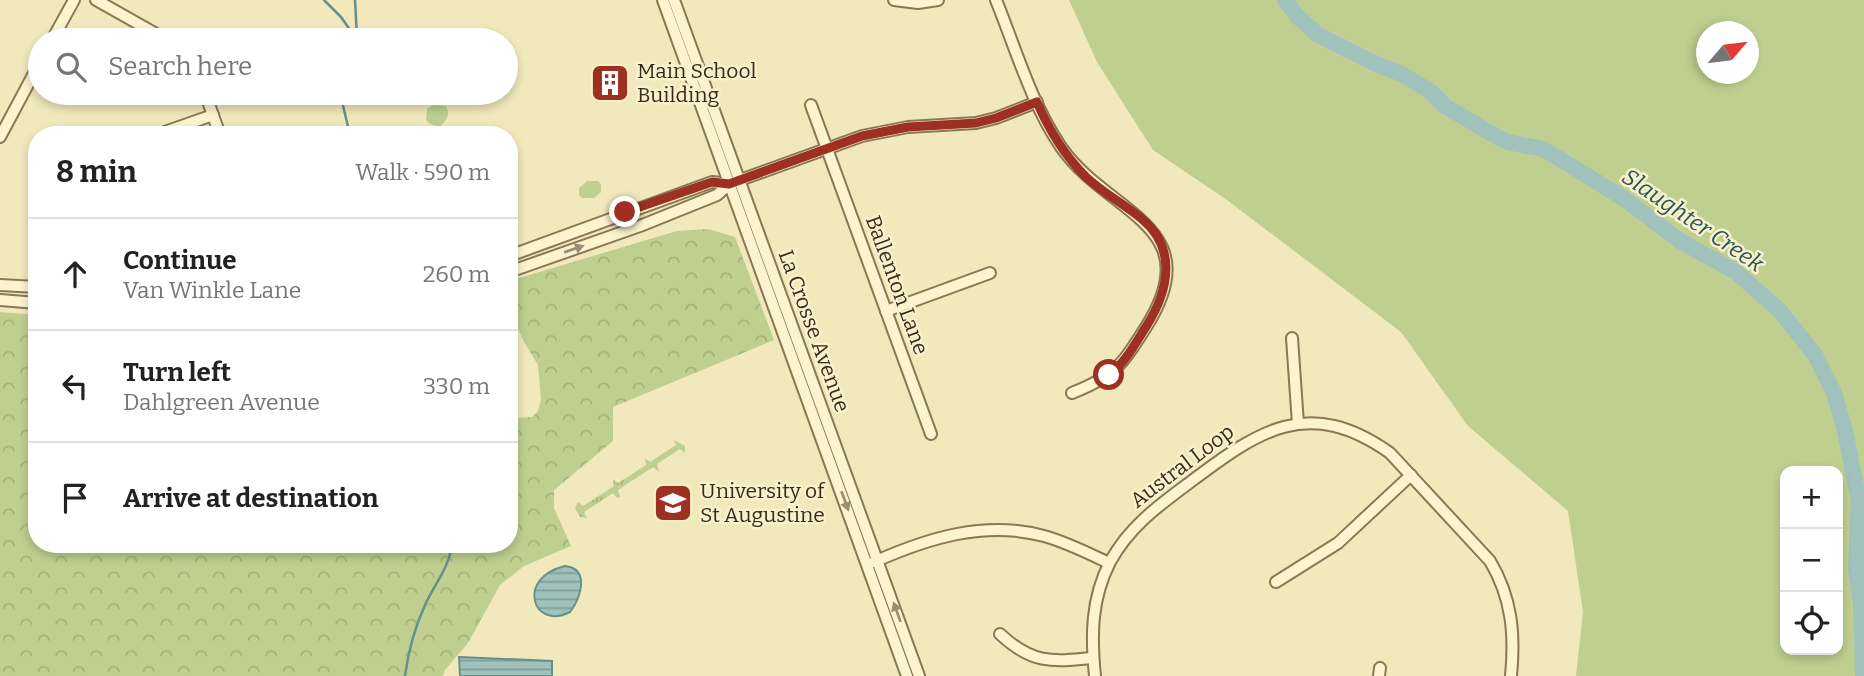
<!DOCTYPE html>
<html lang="en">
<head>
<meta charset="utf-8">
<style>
	:root { --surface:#fff; --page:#f2f2f2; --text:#222; --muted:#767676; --line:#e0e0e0 }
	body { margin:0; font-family:Bitter,serif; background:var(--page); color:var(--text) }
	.controls { position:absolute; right:21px; bottom:21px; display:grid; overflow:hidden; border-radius:14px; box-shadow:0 4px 10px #0003 }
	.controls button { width:63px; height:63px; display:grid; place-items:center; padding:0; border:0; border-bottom:2px solid var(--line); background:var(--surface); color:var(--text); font:35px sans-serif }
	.compass { position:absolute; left:1696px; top:21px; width:63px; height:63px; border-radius:50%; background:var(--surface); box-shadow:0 4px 10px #0003; rotate:62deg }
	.stop { position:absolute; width:21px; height:21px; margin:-16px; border:5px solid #9d3020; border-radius:50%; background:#fff }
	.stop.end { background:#9d3020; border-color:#fff; box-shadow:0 2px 7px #0008 }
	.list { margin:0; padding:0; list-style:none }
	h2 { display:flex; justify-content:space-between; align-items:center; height:91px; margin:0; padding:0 28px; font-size:30px }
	h2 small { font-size:23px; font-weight:400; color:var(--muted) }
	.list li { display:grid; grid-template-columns:46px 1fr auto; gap:21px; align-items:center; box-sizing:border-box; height:112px; padding:0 28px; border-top:2px solid var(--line) }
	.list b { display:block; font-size:26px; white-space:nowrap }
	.list p { margin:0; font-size:23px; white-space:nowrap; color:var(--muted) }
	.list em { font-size:23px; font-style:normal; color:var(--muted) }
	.icon { flex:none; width:38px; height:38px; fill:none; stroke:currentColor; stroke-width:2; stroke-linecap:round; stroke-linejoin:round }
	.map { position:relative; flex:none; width:1864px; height:676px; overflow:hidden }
	.search { position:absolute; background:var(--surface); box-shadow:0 4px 10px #0003; left:28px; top:28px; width:490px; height:77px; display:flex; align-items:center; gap:18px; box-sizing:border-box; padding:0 24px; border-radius:38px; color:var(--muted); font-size:26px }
	.panel { position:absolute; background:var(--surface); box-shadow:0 4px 10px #0003; left:28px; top:126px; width:490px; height:427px; border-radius:28px }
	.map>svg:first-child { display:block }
	.grass { fill:url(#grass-tufts) }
	.forest { fill:url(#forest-crowns) }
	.park { fill:#bfcf8f; fill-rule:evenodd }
	.water { fill:url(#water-rules); stroke:#67908b; stroke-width:2 }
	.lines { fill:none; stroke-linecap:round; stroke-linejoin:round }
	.stream { stroke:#67908b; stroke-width:2.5 }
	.river { stroke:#a0c1bc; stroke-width:16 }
	.minor-casing { stroke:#8a7854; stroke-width:14 }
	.minor { stroke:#fbf4cf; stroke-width:10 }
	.oneway { fill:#999074 }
	.route { stroke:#9d3020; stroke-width:9 }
	.labels { text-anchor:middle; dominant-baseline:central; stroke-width:5; stroke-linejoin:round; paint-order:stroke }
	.poi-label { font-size:21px; fill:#372c1a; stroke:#f8f1cc; text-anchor:start }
	.street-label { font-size:21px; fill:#372c1a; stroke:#f8f1cc }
	.water-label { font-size:23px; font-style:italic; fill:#285559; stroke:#f8f1cc }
</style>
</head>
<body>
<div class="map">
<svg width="1864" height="676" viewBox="0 0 1864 676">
	<defs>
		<pattern id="grass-tufts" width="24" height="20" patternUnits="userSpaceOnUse" patternTransform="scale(1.75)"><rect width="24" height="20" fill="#bfcf8f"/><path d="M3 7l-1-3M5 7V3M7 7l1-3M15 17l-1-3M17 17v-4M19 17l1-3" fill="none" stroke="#a5b27b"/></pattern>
		<pattern id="forest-crowns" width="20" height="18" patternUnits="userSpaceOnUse" patternTransform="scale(1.75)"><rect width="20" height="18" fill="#bfcf8f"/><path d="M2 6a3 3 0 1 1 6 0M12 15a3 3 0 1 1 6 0" fill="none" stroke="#a5b27b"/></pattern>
		<pattern id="water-rules" width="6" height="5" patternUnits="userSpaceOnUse" patternTransform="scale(1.75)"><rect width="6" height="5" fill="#a0c1bc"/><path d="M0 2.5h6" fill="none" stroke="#839d98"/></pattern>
	</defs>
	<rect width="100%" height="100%" fill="#f1e8bc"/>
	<!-- grass -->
	<path class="grass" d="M674,440L685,446V453L680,449L657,464L659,472L653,467L618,490L620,497L617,498L613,493L584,512L587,518L580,517L575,508L578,502L583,506L614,486L613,479L618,483L646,465L645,458L650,462L676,445Z"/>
	<!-- forest -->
	<path class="forest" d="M708,229L735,237L774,340L613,407V441L554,490V508L571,546L524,566L500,585L468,643L445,670L443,676H0V312L37,315V544H509V412L515,418L532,417L538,411L541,400L538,365L524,342L509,308V281L677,231Z"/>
	<!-- park -->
	<g class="park">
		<path d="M1069,0H1864V676H1576L1583,612L1568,511L1468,426L1401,332L1227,200L1153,150L1097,62ZM1706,32H1748V74H1706ZM1838,471V650H1785V471Z"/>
		<path d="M433,105L446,106C451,116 446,120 440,127L430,124L426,120L427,109Z"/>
		<path d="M587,181H598L601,184V192L594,198H582L579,195V188Z"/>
	</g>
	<!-- water -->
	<g class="water">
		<path d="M565,566C591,569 580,599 570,612C533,631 515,578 565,566Z"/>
		<path d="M459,657L552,661V676H460Z"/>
	</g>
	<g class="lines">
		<!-- stream -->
		<g class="stream">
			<path d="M324,0L341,17L357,40"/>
			<path d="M355,0L357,37"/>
			<path d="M340,93L350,135"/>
			<path d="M1861,604L1864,601"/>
			<path d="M405,676C408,653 415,627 425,605C434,585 450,566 452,544"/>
		</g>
		<!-- river -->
		<path class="river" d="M1285,0L1297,16L1318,35L1376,64L1402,74L1430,91L1445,106L1487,131L1507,142L1543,149L1578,170L1626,200L1680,241L1736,272L1780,311L1815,355L1834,393L1845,431L1859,501L1856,568L1861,604L1863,676"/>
		<!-- minor casing -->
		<g class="minor-casing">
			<g id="minor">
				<path d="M96,0L167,40"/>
				<path d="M663,0L907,676"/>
				<path d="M674,0L919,676"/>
				<path d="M894,0L918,3L938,0"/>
				<path d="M996,0C1016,49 1031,103 1061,147C1107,214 1211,225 1146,327C1122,365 1115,376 1072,393"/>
				<path d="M52,40L74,0"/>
				<path d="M205,93L220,135"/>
				<path d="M811,105L931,434"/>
				<path d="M156,135L213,115"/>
				<path d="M0,137L40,62"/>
				<path d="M509,256L712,182L729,184"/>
				<path d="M509,272L640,226L717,195L729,184L862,136L908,127L976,123L996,118L1037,102"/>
				<path d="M0,285L37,287"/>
				<path d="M0,300L37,303"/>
				<path d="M886,311L990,273"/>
				<path d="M1292,338L1298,424"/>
				<path d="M874,562C928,538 985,520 1044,536C1066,542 1088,553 1109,563"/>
				<path d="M1276,582L1338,543L1411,475"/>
				<path d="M1000,634C1032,664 1051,662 1093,658"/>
				<path d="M1095,676C1091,636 1091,599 1110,562C1129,527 1158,506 1189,483C1258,431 1308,395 1390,453L1490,561C1512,598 1515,634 1511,676"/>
				<path d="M1379,676L1380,668"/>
			</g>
		</g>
		<!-- minor -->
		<use href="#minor" class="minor"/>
	</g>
	<!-- one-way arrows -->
	<defs><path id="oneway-solid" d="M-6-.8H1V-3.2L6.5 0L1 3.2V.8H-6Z" transform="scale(1.75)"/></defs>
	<g class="oneway">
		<use href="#oneway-solid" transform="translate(574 249) rotate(-19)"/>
		<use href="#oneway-solid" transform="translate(845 501) rotate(70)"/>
		<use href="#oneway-solid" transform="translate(897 612) rotate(-110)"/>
	</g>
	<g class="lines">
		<!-- route -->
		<path class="route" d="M625,212L712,182L729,184L862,136L908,127L976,123L996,118L1037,102C1049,130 1064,155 1086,177C1103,193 1124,204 1142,219C1177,248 1169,290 1147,325C1136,342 1126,362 1109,375"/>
	</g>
	<!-- icons -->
	<defs>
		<g id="building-square" transform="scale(2.0125)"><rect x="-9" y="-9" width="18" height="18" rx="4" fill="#9d3020" stroke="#f8f1cc"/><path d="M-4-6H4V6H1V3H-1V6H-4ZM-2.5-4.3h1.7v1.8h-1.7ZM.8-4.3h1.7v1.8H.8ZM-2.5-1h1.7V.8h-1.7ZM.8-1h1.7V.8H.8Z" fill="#fff"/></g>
		<g id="university-square" transform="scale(2.0125)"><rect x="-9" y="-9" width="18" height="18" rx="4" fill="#9d3020" stroke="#f8f1cc"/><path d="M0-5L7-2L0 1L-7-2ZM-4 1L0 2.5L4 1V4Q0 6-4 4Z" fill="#fff"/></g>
	</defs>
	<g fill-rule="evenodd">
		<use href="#building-square" x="610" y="83"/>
		<use href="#university-square" x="673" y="503"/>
	</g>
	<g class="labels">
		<!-- poi labels -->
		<g class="poi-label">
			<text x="637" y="71">Main School<tspan x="637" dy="24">Building</tspan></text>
			<text x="700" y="491">University of<tspan x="700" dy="24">St Augustine</tspan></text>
		</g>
		<!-- street labels -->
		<g class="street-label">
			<text transform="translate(897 285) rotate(70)">Ballenton Lane</text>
			<text transform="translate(814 331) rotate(70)">La Crosse Avenue</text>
			<text transform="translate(1182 466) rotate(-37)">Austral Loop</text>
		</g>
		<!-- water labels -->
		<g class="water-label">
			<text transform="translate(1693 220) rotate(34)">Slaughter Creek</text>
		</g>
	</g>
</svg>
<div class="controls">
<button>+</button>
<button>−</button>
<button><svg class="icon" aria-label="locate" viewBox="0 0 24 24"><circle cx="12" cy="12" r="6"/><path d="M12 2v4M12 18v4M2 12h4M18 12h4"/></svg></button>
</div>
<svg class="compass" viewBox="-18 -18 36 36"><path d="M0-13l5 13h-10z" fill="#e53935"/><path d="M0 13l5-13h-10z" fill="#767676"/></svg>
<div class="stop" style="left:1109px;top:375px"></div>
<div class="stop end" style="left:625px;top:212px"></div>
<div class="search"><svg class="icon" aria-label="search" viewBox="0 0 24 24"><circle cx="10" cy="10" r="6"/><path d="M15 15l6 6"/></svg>Search here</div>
<section class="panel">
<h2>8 min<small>Walk · 590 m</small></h2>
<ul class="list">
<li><svg class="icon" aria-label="ahead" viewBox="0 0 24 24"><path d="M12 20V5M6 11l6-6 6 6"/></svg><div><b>Continue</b><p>Van Winkle Lane</p></div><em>260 m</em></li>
<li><svg class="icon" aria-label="left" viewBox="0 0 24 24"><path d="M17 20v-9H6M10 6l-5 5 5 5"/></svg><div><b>Turn left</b><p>Dahlgreen Avenue</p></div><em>330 m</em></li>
<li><svg class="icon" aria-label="arrive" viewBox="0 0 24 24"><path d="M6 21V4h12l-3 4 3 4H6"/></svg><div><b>Arrive at destination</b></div></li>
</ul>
</section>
</div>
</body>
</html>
